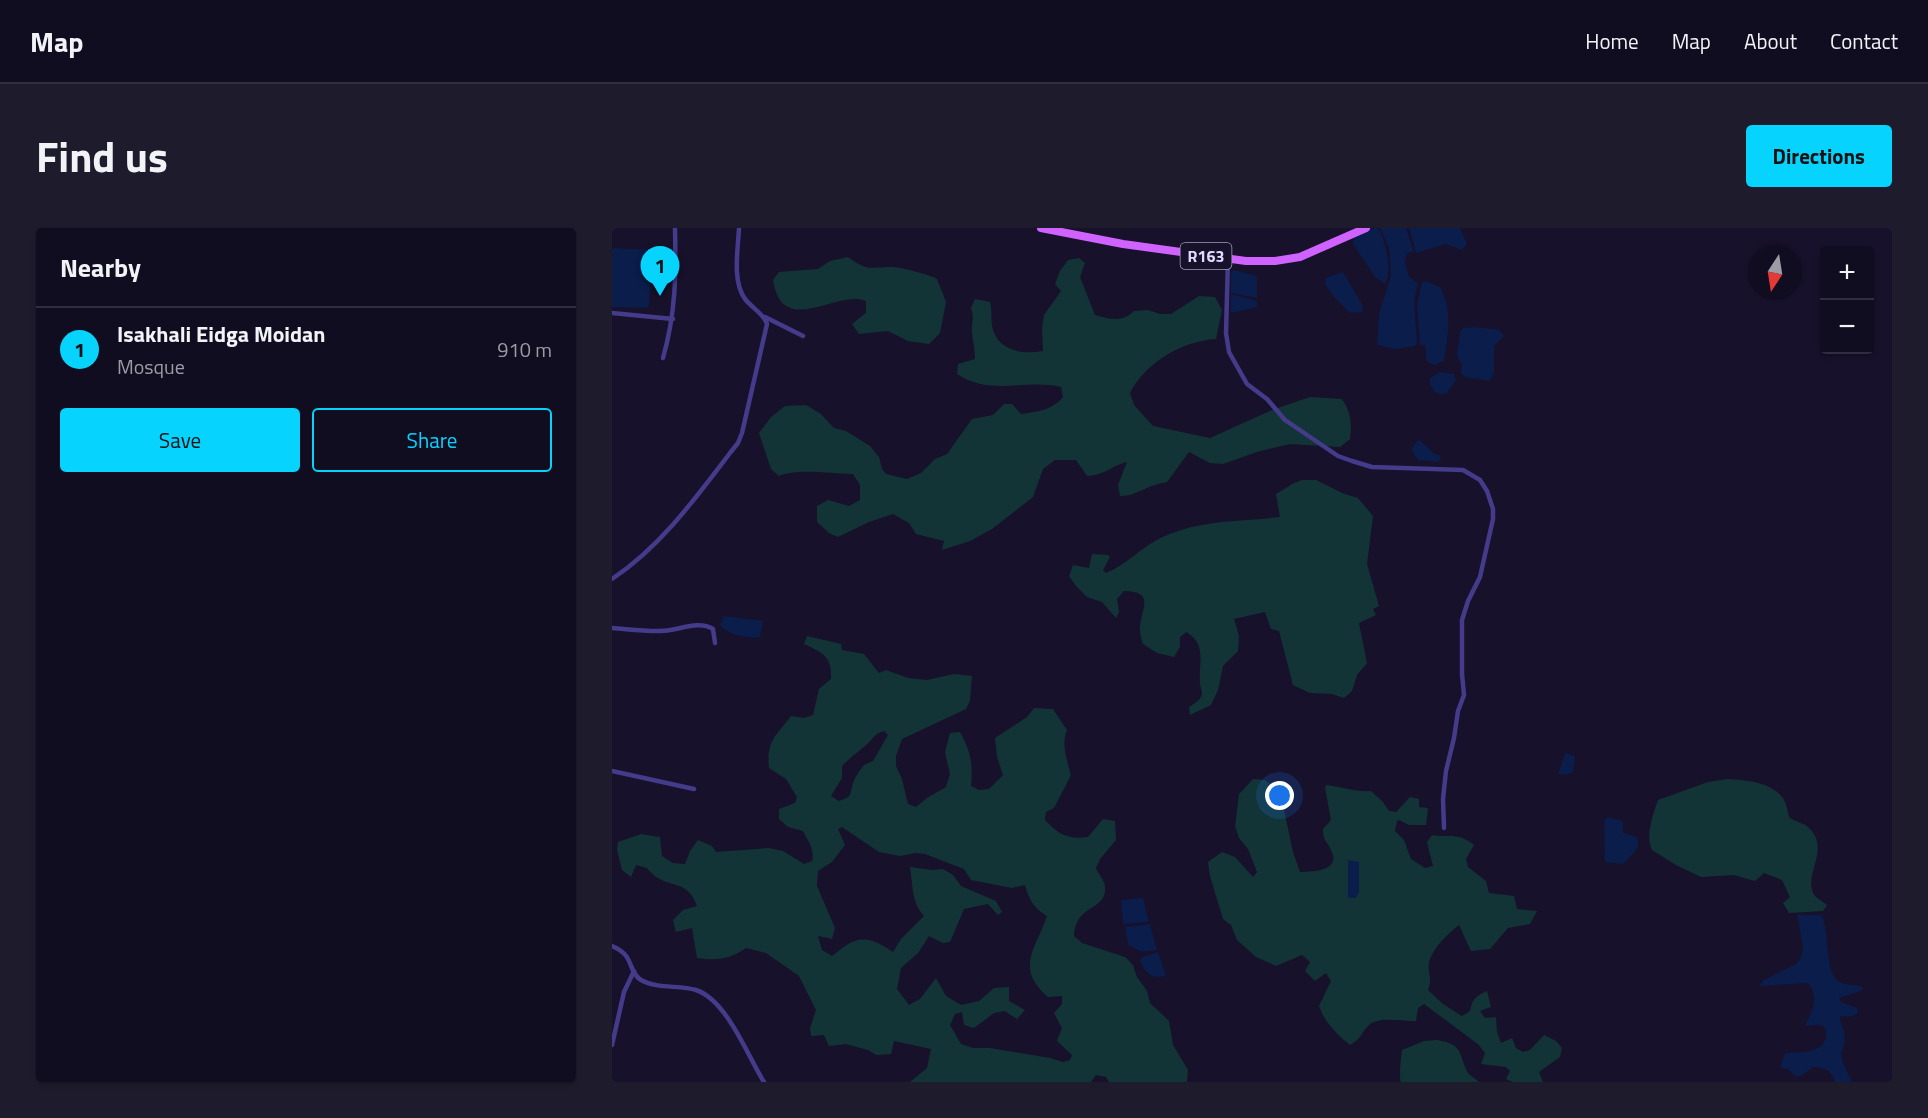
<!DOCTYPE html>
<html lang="en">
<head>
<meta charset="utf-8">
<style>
	:root { --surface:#110d20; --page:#1e1b2d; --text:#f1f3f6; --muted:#9c9ca5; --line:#302d3e; --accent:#07d3ff }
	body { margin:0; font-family:"Titillium Web",sans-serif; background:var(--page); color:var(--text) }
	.controls { position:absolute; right:18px; top:18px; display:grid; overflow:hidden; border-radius:6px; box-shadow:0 2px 4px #0004 }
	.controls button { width:54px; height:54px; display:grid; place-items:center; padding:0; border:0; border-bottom:2px solid var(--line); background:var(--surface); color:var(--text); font:30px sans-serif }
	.compass { position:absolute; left:1136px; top:18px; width:54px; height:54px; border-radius:50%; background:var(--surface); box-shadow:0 2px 4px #0004; rotate:192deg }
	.you { position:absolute; left:668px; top:568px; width:21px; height:21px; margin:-15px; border:4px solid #fff; border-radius:50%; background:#1a73e8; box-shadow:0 0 0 9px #1a73e833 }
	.badge { display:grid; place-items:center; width:39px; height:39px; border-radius:50%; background:var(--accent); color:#111; font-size:20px; font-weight:700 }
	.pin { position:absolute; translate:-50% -50px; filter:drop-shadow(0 2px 3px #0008) }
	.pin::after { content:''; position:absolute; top:32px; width:21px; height:18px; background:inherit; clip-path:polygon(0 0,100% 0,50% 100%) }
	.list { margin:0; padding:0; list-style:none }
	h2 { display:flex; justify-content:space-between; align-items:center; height:78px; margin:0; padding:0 24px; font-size:26px }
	h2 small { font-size:20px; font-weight:400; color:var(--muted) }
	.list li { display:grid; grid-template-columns:39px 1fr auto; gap:18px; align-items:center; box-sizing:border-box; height:84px; padding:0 24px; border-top:2px solid var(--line) }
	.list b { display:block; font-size:22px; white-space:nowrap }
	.list p { margin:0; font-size:20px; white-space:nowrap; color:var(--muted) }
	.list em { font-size:20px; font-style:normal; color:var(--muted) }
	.actions { display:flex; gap:12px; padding:18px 24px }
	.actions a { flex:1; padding:14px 0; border:2px solid var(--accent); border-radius:6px; text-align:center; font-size:21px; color:var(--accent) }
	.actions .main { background:var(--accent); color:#111 }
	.map { position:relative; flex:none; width:1280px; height:854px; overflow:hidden; border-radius:6px }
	header { display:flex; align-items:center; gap:36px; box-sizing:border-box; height:84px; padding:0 30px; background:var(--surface); border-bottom:2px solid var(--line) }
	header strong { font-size:28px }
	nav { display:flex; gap:33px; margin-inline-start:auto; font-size:21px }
	.intro { display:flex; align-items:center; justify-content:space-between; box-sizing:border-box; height:144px; padding:0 36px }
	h1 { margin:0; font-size:42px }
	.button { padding:15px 27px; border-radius:6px; background:var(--accent); color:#111; font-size:21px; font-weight:700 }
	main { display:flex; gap:36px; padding:0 36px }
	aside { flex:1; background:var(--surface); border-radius:6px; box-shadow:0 2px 4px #0004 }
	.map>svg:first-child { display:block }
	.green { fill:#133436; fill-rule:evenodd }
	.water { fill:#0a1d4b }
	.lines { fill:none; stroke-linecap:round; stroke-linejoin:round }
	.street { stroke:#443b8b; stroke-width:4.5 }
	.primary { stroke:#d062ff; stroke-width:8 }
	.labels { text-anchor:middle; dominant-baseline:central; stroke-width:4.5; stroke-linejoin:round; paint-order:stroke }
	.shield { fill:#17112b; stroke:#a59ebf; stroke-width:1.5 }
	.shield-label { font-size:16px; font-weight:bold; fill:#e2dbff }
</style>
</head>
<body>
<header>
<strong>Map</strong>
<nav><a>Home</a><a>Map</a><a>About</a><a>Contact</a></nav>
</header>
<div class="intro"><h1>Find us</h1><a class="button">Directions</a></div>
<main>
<aside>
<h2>Nearby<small></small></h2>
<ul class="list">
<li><span class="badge">1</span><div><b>Isakhali Eidga Moidan</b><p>Mosque</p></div><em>910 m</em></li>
</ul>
<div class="actions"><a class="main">Save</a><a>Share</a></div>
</aside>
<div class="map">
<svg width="1280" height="854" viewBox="0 0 1280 854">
	<rect width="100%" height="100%" fill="#17112b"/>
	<!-- green -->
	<g class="green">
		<path d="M236,29C256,44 258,39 280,39C288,39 319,47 325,51L334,74L328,105L317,116L296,113L276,103L247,106L240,96L254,85V73C250,72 245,70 241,71C210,73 169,103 161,52L167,44L206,41L218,33Z"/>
		<path d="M467,30L473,35L468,49L483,87C498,91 510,95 522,83L536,82L548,86H559L587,68L603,69L610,82L604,111C570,113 533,135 518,165L522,177L541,198L598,210L660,182L698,169L730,171C739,185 740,194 738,211L728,219L678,216L645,224L611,236L598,235L577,224L555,254C537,256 523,269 508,268L506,257L515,234C499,238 493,247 475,248L464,232H443L431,241L421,269L380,301L358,313L330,322L332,313L304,306L297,295L281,286L257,294L226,309L217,305L205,294V278L216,272L237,278L248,272V257L241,246C219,246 186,240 167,248L159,241L147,205L159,189L173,178L194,177L209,186L222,200L234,203L258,218L267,229L270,241L274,246L295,251L309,245L323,231L335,226L360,191L381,187L392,176H400L409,186C424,184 441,182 451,169L449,159C412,150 380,169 345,146L346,136L363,131C363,121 361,114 360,105C359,94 363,92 359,80L363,71L378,74C380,82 379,91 380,98C385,123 411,127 431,123L430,101L432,87L449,63L443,56L448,43L456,32Z"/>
		<path d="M690,252H704L730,265L746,270L761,288L755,336L767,378L761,381L764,387L747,395L755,435L745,447L740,463L732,470L720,466L698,465L681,457L667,403L659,401L653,384L622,391L627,408L626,423L611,438L606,462L599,477L578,487L577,479C580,477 586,474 588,470C592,465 589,462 588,456C586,437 596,416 574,404L568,409V419L562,429L545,425L531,416C529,411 528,406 528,401C528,381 545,364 512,363L505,371L507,384L504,390L490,374L475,369L464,358L457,348L461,337L477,340L480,326L496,327L498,329L491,342L494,345C516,336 531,317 553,308C592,291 627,294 668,289L664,266L682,255Z"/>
		<path d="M195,408L229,416L230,422L252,426L267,445L274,442L296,450L315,452L342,446L360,448L358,473L354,481L290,511L284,528V538L290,551L296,576L304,579L315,570L334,559L338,546L333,524L338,505L348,504C359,524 361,536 359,558L367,562L377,561L391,547L385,529L383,510L415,489L422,480L441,481L455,502C449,516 455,533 459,547L442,580L434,584L433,592C446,606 456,612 476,609L491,591L503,593L504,612L488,631L484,640C487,648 494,653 493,662C493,682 463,677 462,708L470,715L513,729L521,737L525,749L535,763L538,775L557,793L561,817L576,842L575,854H497L494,849L484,847L479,854H298L315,840L319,821L282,813L279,826L264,827L256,822L234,816L217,818L212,807L199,808L198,800L204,782L187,748L154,725L134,720C118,731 105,733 85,730L80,700L64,704L61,692L71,682L85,678C75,648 52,663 35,640L24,637L19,649L10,642L5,622L6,614L29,606L48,609L50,628L61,635L73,636L78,623L86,612L100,618L104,624L157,620L171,623L192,636L200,633C203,622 196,613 191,603L176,599L167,591V581L183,575L185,569L174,551L157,540C154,513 164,508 179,488L192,490L201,487L207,461L219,451C220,428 211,425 192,416ZM272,503L276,507L261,533L252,537C248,542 243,549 241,555C237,567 242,568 227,573L219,568L230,550V538C237,530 245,525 253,518C262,511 260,507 272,503ZM230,599L267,624L288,628L303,625L313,626L352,641L359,652L400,660L413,657C417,672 422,680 435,688C424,721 402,740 436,769L450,768V776L442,785L450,800L445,813L460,827L458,832L451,834L438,830L378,820H361L349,816L338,797L343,786L350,784L352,797L362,800L382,785L393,783L405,791L413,782L397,773V759L382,760L367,773L349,777L334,768L324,750L308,771L297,777L285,761L289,740L306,725L317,708L331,715L338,714L352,681L376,676L386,687L390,684L384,673L349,658L341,647L331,641L320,642L298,639C301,656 299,674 312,688L289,711L281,724C269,716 255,707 240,714C233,717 226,724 220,728L210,722L206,708L220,711L223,700L205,658L206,643L220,634L233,617L226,601Z"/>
		<path d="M641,551L653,552L668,563L681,624L688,644C701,644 730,643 719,622C715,612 711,614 711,601L719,592L713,560L714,557C731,559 743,564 759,563L771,574L777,583L784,584L798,569L807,571V579L816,580L814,597H797L787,592L785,593L783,603L792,612L799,631L813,640L821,638L815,614L820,607C838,610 846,604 862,617L854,631L856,639L874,653L877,665L902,668L905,681L925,683L918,696L896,700L878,721L859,723L847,697C835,707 822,718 817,734C815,744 821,750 816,762L831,776L850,788L858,783C860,771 864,768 875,763L879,779L868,783L873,790L884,789L885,804L889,815L900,810L904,820L911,824L918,822L932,807L944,813L950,820L948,829L927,844L931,854H901L894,851L898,843L894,839L869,836L873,825L867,817L812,776L806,780L804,793C789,794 766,787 755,799C748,807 749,811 738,817C725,807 712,793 707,778L719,753L714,745L703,753L693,743L698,734L690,727L664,738L644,729L625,712L619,697L611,691L598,648L596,634L610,624L623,629L641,649L645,644L636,621L627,610L623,598L627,566Z"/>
		<path d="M1115,551C1133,552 1162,554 1172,572C1175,577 1175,584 1178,590C1184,594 1193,595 1198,601C1219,623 1189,649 1203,668C1206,671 1211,674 1215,677L1211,683L1177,685L1171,675L1178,669L1170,652L1152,645L1143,653L1122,647L1089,649L1064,637L1040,622C1033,607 1041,587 1046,572L1096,554Z"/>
		<path d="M826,812C849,817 846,821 854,841C855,846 863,850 867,854H789C787,849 789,828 790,822L812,813Z"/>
	</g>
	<!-- water -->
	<g class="water">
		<path d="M763,0L767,1C774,16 781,40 773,56L763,49L741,16L742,10Z"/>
		<path d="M768,0H794L802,24L795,25L793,33L797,49L806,55L802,73L805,115L803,118L783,121L765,117L767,86L779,48L777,20Z"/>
		<path d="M797,0H848L855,16L850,22L834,16L804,25Z"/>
		<path d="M3,20L41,22L37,77L35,80L0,79V21Z"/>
		<path d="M621,42L645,48V70L619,65V46Z"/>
		<path d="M731,44L751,78L750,84L738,85L722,69L713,56L714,50Z"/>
		<path d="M814,53L828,59C841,82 836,108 832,133L823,137L815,134L813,117H808L805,77L810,54Z"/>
		<path d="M619,66L645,73V79C636,80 626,85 619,84Z"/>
		<path d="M863,99L887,102L892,108L882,118V144L878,153L853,149L849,145L850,137L845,128L848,103L851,100Z"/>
		<path d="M828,144L842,146L844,152L835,165L829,167L823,164L818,157V150Z"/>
		<path d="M808,212L821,225L829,228L828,232L826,234L806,232L799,222L805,213Z"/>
		<path d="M111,388L151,393L148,409C137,411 115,407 108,397Z"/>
		<path d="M953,525L963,528L961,544L954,547L946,546Z"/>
		<path d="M995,589L1011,593V605L1025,609C1030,620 1018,628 1011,636L993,634L992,593Z"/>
		<path d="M736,632L747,634V664L744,670H737L736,668Z"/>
		<path d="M531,670L537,694L511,696L509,672Z"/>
		<path d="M1185,687H1209C1219,703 1211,745 1228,754C1235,758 1244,756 1251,759L1249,763L1227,770L1229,774L1245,780L1246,785L1239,789L1229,788L1228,791L1232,803L1233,813L1229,826L1231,835L1240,854H1223C1220,843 1212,839 1201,839C1190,847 1187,854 1176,841L1168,840L1173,825C1184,824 1197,825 1206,820C1214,816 1219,800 1207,797C1203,796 1197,798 1193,798C1199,785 1208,769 1196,755L1147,758L1152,752L1184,736L1189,729L1191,720Z"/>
		<path d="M538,696L545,722L530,724L516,717L513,699Z"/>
		<path d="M546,724L554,748C541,752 532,745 528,732L531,729Z"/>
	</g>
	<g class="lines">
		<!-- street -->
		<g class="street">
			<path d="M616,31L614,105L617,124L635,156L655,171L673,192L726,228L740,233L760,239L851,242L868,252L875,263L881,281V291L868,349L856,373L850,392V446L852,467L846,483L842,510L834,543L831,571L832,600"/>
			<path d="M0,85L61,91"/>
			<path d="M153,89L191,108"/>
			<path d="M51,130C64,84 64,47 63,0"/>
			<path d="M0,351C48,319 83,271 118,225L126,215L130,205L155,96C152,86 140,80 133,71C120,53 126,22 127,0"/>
			<path d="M0,400C16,401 44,405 58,402C72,400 88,393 101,401L103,415"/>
			<path d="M0,543L82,561"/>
			<path d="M0,718C23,727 15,743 29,752C45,761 67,757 84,762C115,772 136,829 152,854"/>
			<path d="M0,817L12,764L22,743"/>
		</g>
		<!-- primary -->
		<path class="primary" d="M429,0L511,16L634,33H663L688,29L754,0"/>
	</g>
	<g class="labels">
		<!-- shield labels -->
		<rect class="shield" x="568.5" y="15" width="51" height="26" rx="4.5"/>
		<g class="shield-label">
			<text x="594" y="28">R163</text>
		</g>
	</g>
</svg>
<div class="controls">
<button>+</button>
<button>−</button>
</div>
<svg class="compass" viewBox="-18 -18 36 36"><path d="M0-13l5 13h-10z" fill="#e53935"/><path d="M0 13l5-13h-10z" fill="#9c9ca5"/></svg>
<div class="you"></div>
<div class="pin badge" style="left:48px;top:68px">1</div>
</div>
</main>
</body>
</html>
